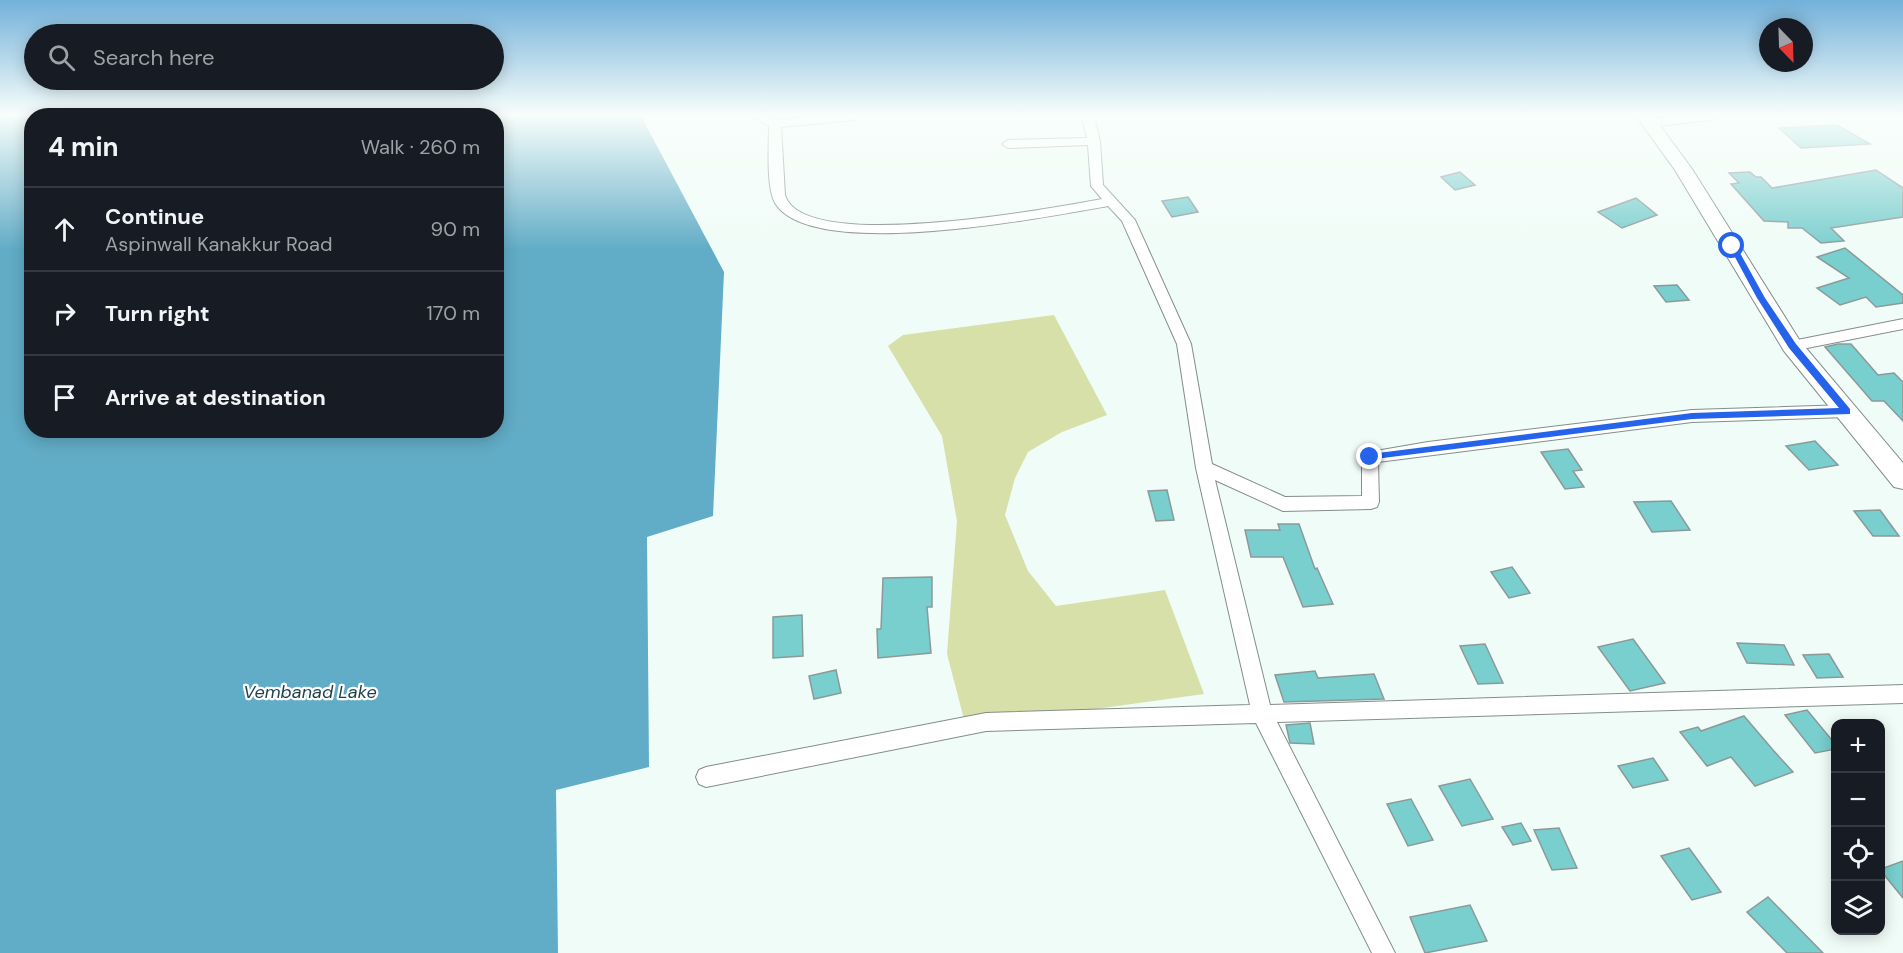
<!DOCTYPE html>
<html lang="en">
<head>
<meta charset="utf-8">
<style>
	:root { --surface:#171b24; --page:#20242c; --text:#f1f3f6; --muted:#9ea1a6; --line:#363941 }
	body { margin:0; font-family:"DM Sans",sans-serif; background:var(--page); color:var(--text) }
	.controls { position:absolute; right:18px; bottom:18px; display:grid; overflow:hidden; border-radius:12px; box-shadow:0 3px 15px #0003 }
	.controls button { width:54px; height:54px; display:grid; place-items:center; padding:0; border:0; border-bottom:2px solid var(--line); background:var(--surface); color:var(--text); font:30px sans-serif }
	.compass { position:absolute; left:1759px; top:18px; width:54px; height:54px; border-radius:50%; background:var(--surface); box-shadow:0 3px 15px #0003; rotate:157deg }
	.stop { position:absolute; width:18px; height:18px; margin:-14px; border:4px solid #2563eb; border-radius:50%; background:#fff }
	.stop.end { background:#2563eb; border-color:#fff; box-shadow:0 2px 6px #0008 }
	.list { margin:0; padding:0; list-style:none }
	h2 { display:flex; justify-content:space-between; align-items:center; height:78px; margin:0; padding:0 24px; font-size:26px }
	h2 small { font-size:20px; font-weight:400; color:var(--muted) }
	.list li { display:grid; grid-template-columns:39px 1fr auto; gap:18px; align-items:center; box-sizing:border-box; height:84px; padding:0 24px; border-top:2px solid var(--line) }
	.list b { display:block; font-size:22px; white-space:nowrap }
	.list p { margin:0; font-size:20px; white-space:nowrap; color:var(--muted) }
	.list em { font-size:20px; font-style:normal; color:var(--muted) }
	.icon { flex:none; width:33px; height:33px; fill:none; stroke:currentColor; stroke-width:2; stroke-linecap:round; stroke-linejoin:round }
	.map { position:relative; flex:none; width:1903px; height:953px; overflow:hidden }
	.search { position:absolute; background:var(--surface); box-shadow:0 3px 15px #0003; left:24px; top:24px; width:480px; height:66px; display:flex; align-items:center; gap:15px; box-sizing:border-box; padding:0 21px; border-radius:33px; color:var(--muted); font-size:22px }
	.panel { position:absolute; background:var(--surface); box-shadow:0 3px 15px #0003; left:24px; top:108px; width:480px; height:330px; border-radius:24px }
	.map>svg:first-child { display:block }
	.green { fill:#d7e0a8 }
	.water { fill:#61acc6 }
	.building { fill:#79cece; stroke:#8c9999; stroke-width:1.5 }
	.lines { fill:none; stroke-linecap:round; stroke-linejoin:round }
	.street-casing { stroke:#838e8a; stroke-width:2 }
	.secondary-casing { stroke:#838e8a; stroke-width:2 }
	.street { fill:#fff; fill-rule:evenodd }
	.secondary { fill:#fff; fill-rule:evenodd }
	.route { fill:#2563eb }
	.labels { text-anchor:middle; dominant-baseline:central; stroke-width:4.5; stroke-linejoin:round; paint-order:stroke }
	.water-label { font-size:18px; font-style:italic; fill:#1c3f4a; stroke:#fff }
</style>
</head>
<body>
<div class="map">
<svg width="1903" height="953" viewBox="0 0 1903 953">
	<rect width="100%" height="100%" fill="#f0fcf7"/>
	<!-- green -->
	<path class="green" d="M1054,315L1107,415L1062,432L1028,452L1015,478L1005,515L1028,571L1056,606L1165,590L1204,694L966,727L947,654L957,521L942,436L888,346L903,335Z"/>
	<!-- water -->
	<path class="water" d="M0,116H31L32,430H496L497,116H641L724,272L713,516L647,537L649,767L556,790L558,953H0Z"/>
	<!-- building -->
	<g class="building">
		<path d="M1837,125L1870,144L1801,148L1779,128Z"/>
		<path d="M1876,170L1903,188V217L1831,228L1844,241L1821,243L1802,228H1788V222L1764,221L1731,184L1739,183L1729,173L1750,172L1756,177H1761L1772,188Z"/>
		<path d="M1460,172L1475,185L1455,190L1441,177Z"/>
		<path d="M1188,197L1198,212L1172,217L1162,201Z"/>
		<path d="M1636,198L1657,215L1622,228L1598,212Z"/>
		<path d="M1845,248L1903,295V303L1876,307L1866,297L1840,305L1817,288L1849,278L1817,257Z"/>
		<path d="M1677,285L1689,300L1666,302L1654,286Z"/>
		<path d="M1838,344H1851L1878,375L1894,373L1903,382V421L1884,401H1872L1825,347Z"/>
		<path d="M1815,441L1838,465L1809,470L1786,446Z"/>
		<path d="M1568,449L1582,470L1573,471L1584,487L1565,489L1541,452Z"/>
		<path d="M1167,490L1174,520L1156,521L1148,491Z"/>
		<path d="M1671,501L1690,530L1652,532L1634,502Z"/>
		<path d="M1880,510L1899,536H1873L1854,511Z"/>
		<path d="M1278,524H1299L1315,569L1317,568L1333,604L1303,607L1283,557H1251L1245,530H1280Z"/>
		<path d="M1512,567L1530,593L1509,598L1491,572Z"/>
		<path d="M932,577V607H927L931,653L878,658L877,629H881L883,578Z"/>
		<path d="M802,615L803,656L773,658V617Z"/>
		<path d="M1633,639L1665,683L1630,691L1598,647Z"/>
		<path d="M1737,643L1784,645L1794,665L1747,663Z"/>
		<path d="M1485,644L1503,683L1478,684L1460,646Z"/>
		<path d="M1829,654L1843,677L1817,678L1803,655Z"/>
		<path d="M836,670L841,693L814,699L809,676Z"/>
		<path d="M1315,671L1318,678L1374,674L1384,699L1284,702L1275,675Z"/>
		<path d="M1807,710L1836,745V749L1815,753L1785,715Z"/>
		<path d="M1744,716L1773,750L1793,772L1755,786L1731,757L1707,766L1680,732L1698,727L1701,731Z"/>
		<path d="M1310,723L1314,744L1290,743L1286,725Z"/>
		<path d="M1653,758L1668,780L1633,788L1618,766Z"/>
		<path d="M1470,779L1493,819L1462,826L1439,786Z"/>
		<path d="M1411,799L1433,840L1408,846L1387,804Z"/>
		<path d="M1521,823L1531,841L1513,845L1502,827Z"/>
		<path d="M1559,828L1577,868L1552,870L1534,830Z"/>
		<path d="M1689,848L1721,892L1692,900L1661,856Z"/>
		<path d="M1903,861V898L1881,871V869Z"/>
		<path d="M1768,897L1823,953H1787L1747,912Z"/>
		<path d="M1470,905L1487,941L1425,953L1410,917Z"/>
	</g>
	<g class="lines">
		<!-- street casing -->
		<g class="street-casing">
			<g id="street">
				<path d="M752,116H768L777,120L816,116H859L853,120L781,127L785,195C803,255 1053,208 1102,199L1091,186L1088,145L1008,148L1002,144L1008,140L1087,138L1082,116H1094L1100,141L1103,185L1135,220L1191,344L1212,464L1285,497L1362,496V457L1364,453L1428,442L1692,410L1847,405L1853,407L1855,411L1853,415L1847,417L1692,422L1378,462L1379,502L1377,507L1371,509L1283,511L1215,480L1270,705L1903,685V703L1277,722L1395,953H1372L1256,723L986,731L706,787L699,784L696,777L699,770L706,767L986,713L1250,705L1196,468L1177,344L1122,221L1108,206C1047,217 811,263 775,203C766,187 769,145 769,126Z"/>
				<path d="M1677,116H1716L1710,120L1649,127L1643,123L1649,119Z"/>
				<path d="M1903,319V329L1792,351L1785,346L1792,341Z"/>
			</g>
		</g>
		<!-- secondary casing -->
		<g class="secondary-casing">
			<path id="secondary" d="M1636,116H1653L1692,169L1800,341L1903,463V489L1894,487L1784,351L1675,170Z"/>
		</g>
		<!-- street -->
		<use href="#street" class="street"/>
		<!-- secondary -->
		<use href="#secondary" class="secondary"/>
	</g>
	<!-- sky -->
	<linearGradient id="sky" x2="0" y2="1"><stop stop-color="#72b1da"/><stop offset="0.46" stop-color="#f8fefb"/><stop offset="1" stop-color="#f8fefb" stop-opacity="0"/></linearGradient>
	<rect width="1903" height="250" fill="url(#sky)"/>
	<!-- route -->
	<path class="route" d="M1730,244H1735L1765,298L1796,344L1850,409V414L1692,419L1367,460V455L1370,454L1692,413L1839,408L1789,348L1757,298L1729,246Z"/>
	<g class="labels">
		<!-- water labels -->
		<g class="water-label">
			<text x="310" y="692">Vembanad Lake</text>
		</g>
	</g>
</svg>
<div class="controls">
<button>+</button>
<button>−</button>
<button><svg class="icon" aria-label="locate" viewBox="0 0 24 24"><circle cx="12" cy="12" r="6"/><path d="M12 2v4M12 18v4M2 12h4M18 12h4"/></svg></button>
<button><svg class="icon" aria-label="layers" viewBox="0 0 24 24"><path d="M12 4l9 5-9 5-9-5zM3 14l9 5 9-5"/></svg></button>
</div>
<svg class="compass" viewBox="-18 -18 36 36"><path d="M0-13l5 13h-10z" fill="#e53935"/><path d="M0 13l5-13h-10z" fill="#9ea1a6"/></svg>
<div class="stop" style="left:1732px;top:246px"></div>
<div class="stop end" style="left:1370px;top:457px"></div>
<div class="search"><svg class="icon" aria-label="search" viewBox="0 0 24 24"><circle cx="10" cy="10" r="6"/><path d="M15 15l6 6"/></svg>Search here</div>
<section class="panel">
<h2>4 min<small>Walk · 260 m</small></h2>
<ul class="list">
<li><svg class="icon" aria-label="ahead" viewBox="0 0 24 24"><path d="M12 20V5M6 11l6-6 6 6"/></svg><div><b>Continue</b><p>Aspinwall Kanakkur Road</p></div><em>90 m</em></li>
<li><svg class="icon" aria-label="right" viewBox="0 0 24 24"><path d="M7 20v-9h11M14 6l5 5-5 5"/></svg><div><b>Turn right</b></div><em>170 m</em></li>
<li><svg class="icon" aria-label="arrive" viewBox="0 0 24 24"><path d="M6 21V4h12l-3 4 3 4H6"/></svg><div><b>Arrive at destination</b></div></li>
</ul>
</section>
</div>
</body>
</html>
